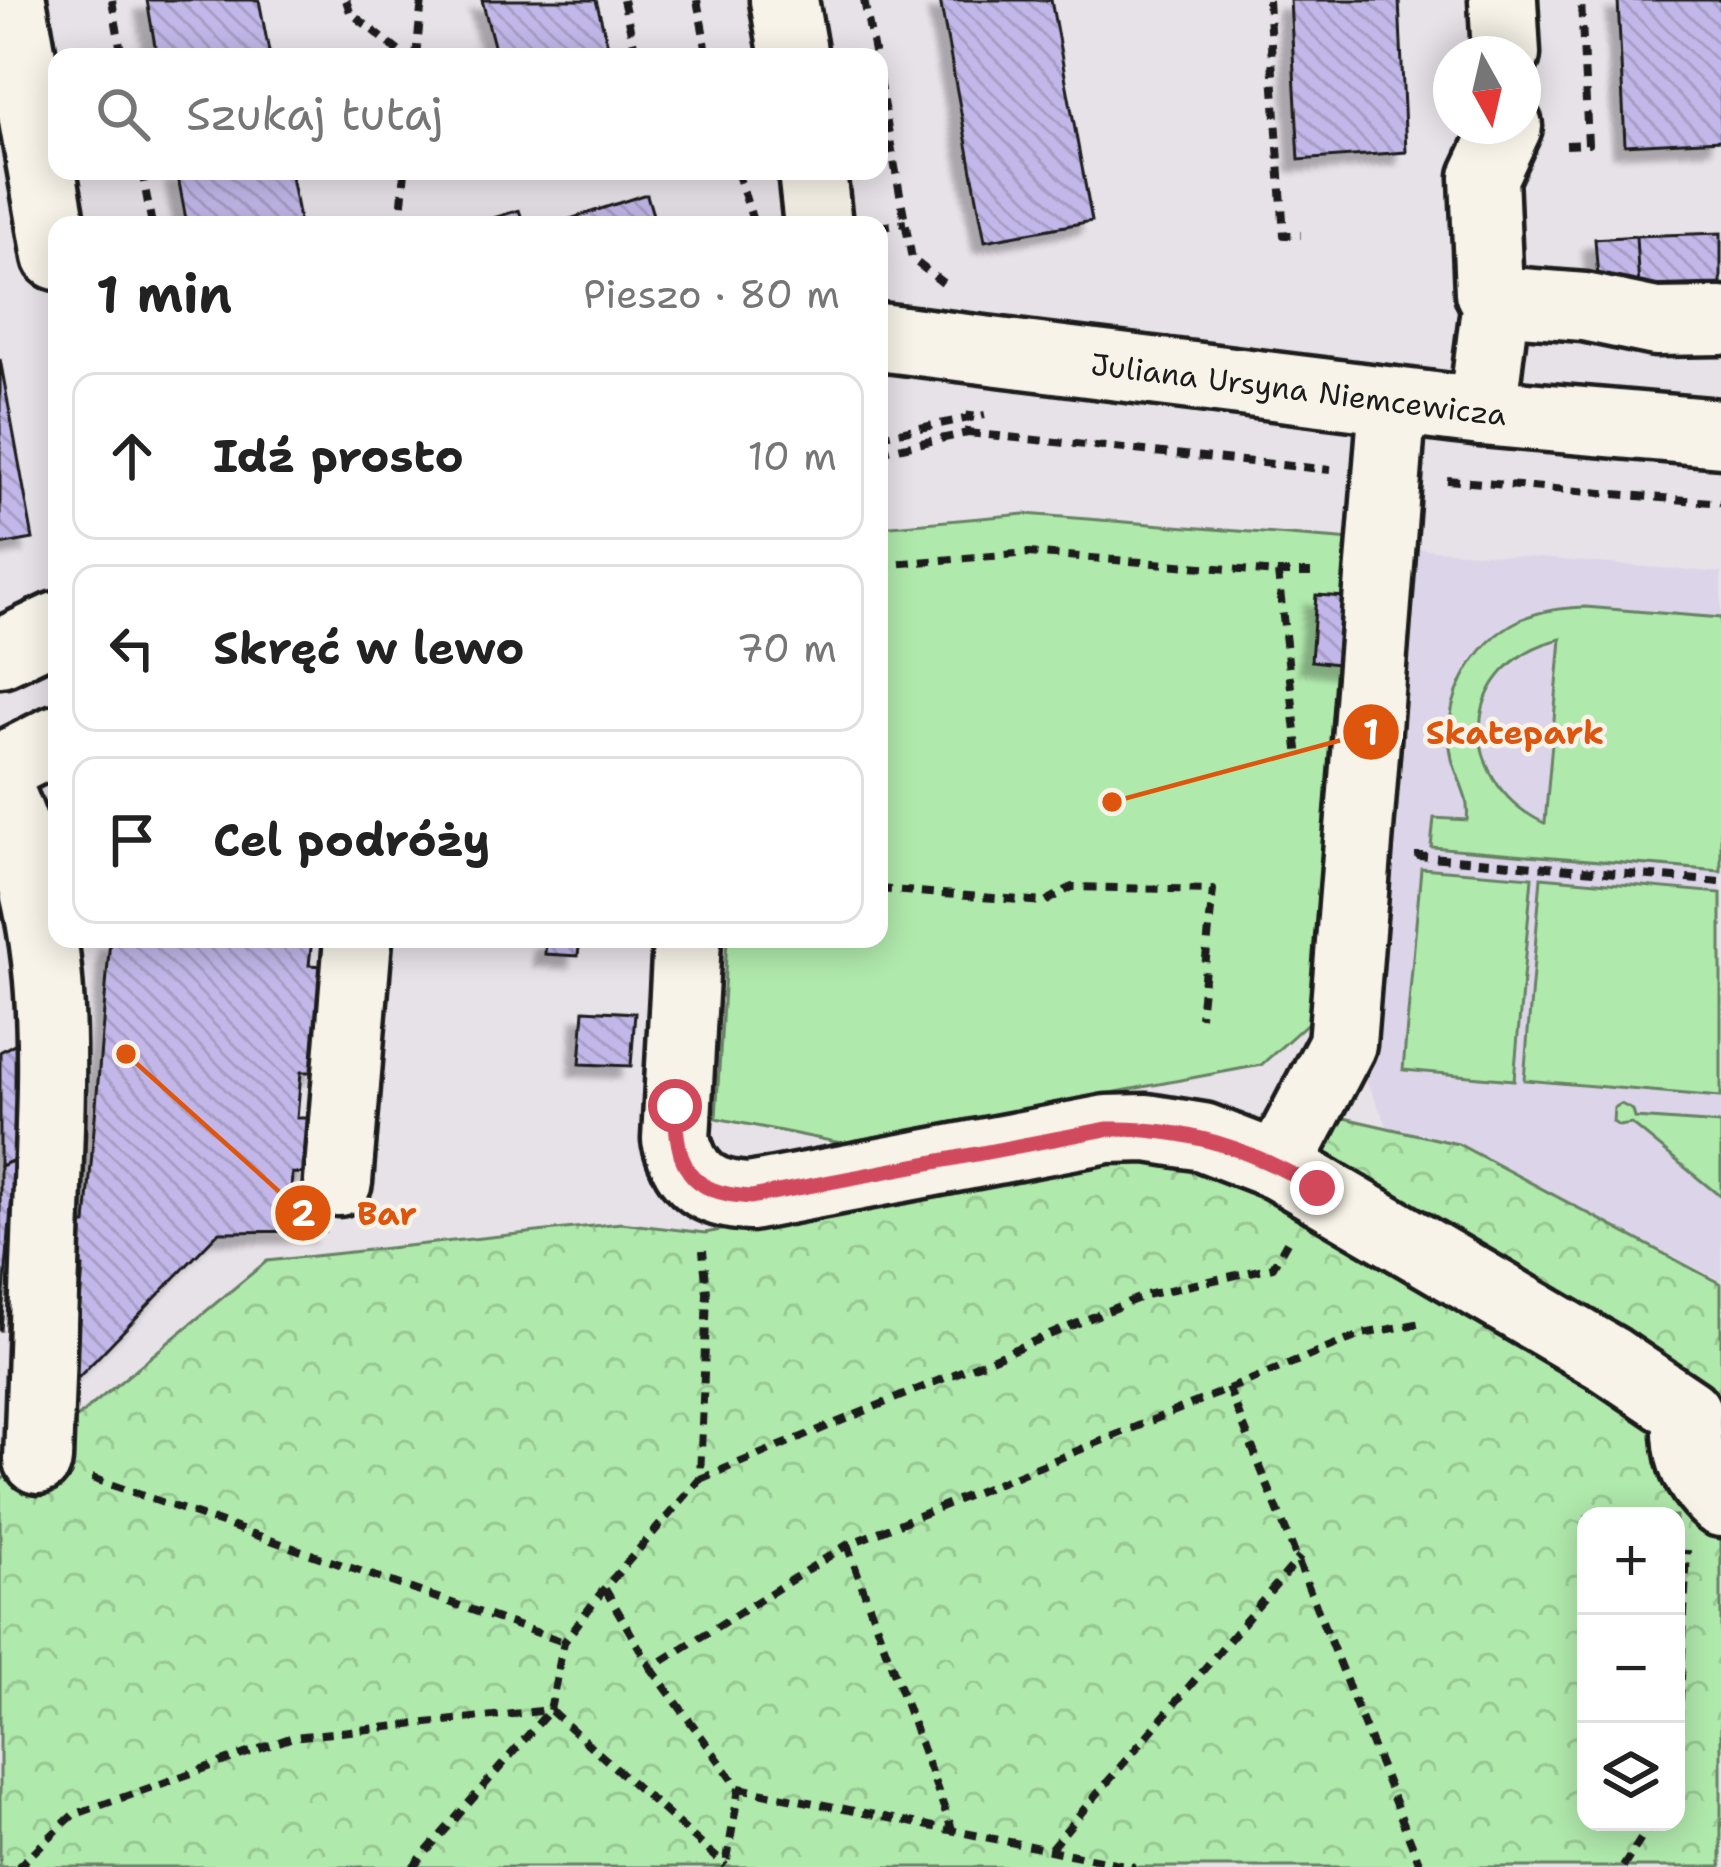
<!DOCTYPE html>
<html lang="pl">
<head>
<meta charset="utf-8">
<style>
	:root { --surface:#fff; --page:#f2f2f2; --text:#222; --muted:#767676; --line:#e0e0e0 }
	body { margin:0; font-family:"Shantell Sans",sans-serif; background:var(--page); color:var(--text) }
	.controls { position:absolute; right:36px; bottom:36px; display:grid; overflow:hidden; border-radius:24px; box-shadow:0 6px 30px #0003 }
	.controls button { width:108px; height:108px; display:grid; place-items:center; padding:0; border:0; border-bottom:3px solid var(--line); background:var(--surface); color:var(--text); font:60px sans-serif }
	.compass { position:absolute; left:1433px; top:36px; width:108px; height:108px; border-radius:50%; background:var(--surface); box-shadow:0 6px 30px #0003; rotate:172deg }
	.stop { position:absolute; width:36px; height:36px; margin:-27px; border:9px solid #d1495b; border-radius:50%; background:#fff }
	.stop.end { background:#d1495b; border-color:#fff; box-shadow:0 3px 12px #0008 }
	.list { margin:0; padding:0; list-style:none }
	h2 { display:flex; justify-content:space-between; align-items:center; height:156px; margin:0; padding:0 48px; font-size:51px }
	h2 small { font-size:39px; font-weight:400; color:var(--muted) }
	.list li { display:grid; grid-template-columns:78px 1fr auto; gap:36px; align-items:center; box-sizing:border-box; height:168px; margin:0 24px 24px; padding:0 24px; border:3px solid var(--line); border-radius:24px }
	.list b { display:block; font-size:45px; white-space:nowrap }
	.list em { font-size:39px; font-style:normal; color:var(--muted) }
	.icon { flex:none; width:66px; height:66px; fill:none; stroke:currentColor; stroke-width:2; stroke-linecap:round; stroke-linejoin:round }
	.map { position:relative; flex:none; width:1721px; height:1867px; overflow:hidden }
	.search { position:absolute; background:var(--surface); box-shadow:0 6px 30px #0003; left:48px; top:48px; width:840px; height:132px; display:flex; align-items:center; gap:30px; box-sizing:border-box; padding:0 42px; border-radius:24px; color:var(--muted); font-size:45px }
	.panel { position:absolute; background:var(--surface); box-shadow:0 6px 30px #0003; left:48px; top:216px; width:840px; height:732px; border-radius:24px }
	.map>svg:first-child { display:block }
	.built { fill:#dcd4e8 }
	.grass { fill:#b0e9ac; stroke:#668264; stroke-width:3; fill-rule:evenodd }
	.forest { fill:url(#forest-crowns); stroke:#668264; stroke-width:3; fill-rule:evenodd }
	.building { fill:url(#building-back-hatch); stroke:#1c1c1c; stroke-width:3; filter:url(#shadow) }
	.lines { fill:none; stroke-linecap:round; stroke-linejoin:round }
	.minor-casing { stroke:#1c1c1c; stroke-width:75 }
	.path { stroke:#1c1c1c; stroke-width:8; stroke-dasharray:12 9; stroke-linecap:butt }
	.minor { stroke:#f7f3e8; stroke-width:66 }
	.route { stroke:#d1495b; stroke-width:15 }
	.labels { text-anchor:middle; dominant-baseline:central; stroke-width:9; stroke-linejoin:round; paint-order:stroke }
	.street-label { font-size:30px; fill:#1c1c1c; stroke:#f7f3e8 }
	.leader { fill:none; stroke:#de560d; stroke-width:4.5 }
	.callout-dot { fill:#de560d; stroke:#f7f3e8; stroke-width:4.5 }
	.mark-label { font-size:36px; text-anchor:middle; font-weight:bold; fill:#fff }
	.callout-label { font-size:33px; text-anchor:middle; font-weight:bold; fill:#de560d; stroke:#f7f3e8; stroke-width:9; stroke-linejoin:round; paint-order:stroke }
</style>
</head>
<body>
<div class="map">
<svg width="1721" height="1867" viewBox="0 0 1721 1867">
	<defs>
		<pattern id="forest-crowns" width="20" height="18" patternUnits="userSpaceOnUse" patternTransform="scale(3)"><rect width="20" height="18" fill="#b0e9ac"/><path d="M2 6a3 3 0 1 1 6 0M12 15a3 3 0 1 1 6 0" fill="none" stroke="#97c793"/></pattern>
		<pattern id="building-back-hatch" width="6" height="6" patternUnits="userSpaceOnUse" patternTransform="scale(3)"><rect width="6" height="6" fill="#c2b7e8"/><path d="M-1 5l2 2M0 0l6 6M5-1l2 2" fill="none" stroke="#a69dc6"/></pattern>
		<filter id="shadow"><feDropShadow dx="-11" dy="11" stdDeviation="3" flood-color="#0004"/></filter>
	</defs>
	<rect width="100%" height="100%" fill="#e7e1e8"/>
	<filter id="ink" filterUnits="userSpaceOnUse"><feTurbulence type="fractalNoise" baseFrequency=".00833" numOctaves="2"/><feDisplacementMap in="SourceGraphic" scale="24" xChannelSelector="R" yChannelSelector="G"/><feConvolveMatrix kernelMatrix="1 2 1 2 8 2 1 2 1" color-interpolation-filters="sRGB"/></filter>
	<g filter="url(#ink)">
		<!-- built -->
		<path class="built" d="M1398,547L1721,573V1281L1449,1139L1388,1127L1358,1063Z"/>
		<!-- grass -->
		<g class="grass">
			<path d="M1025,514L1365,541L1363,567L1345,566L1342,597L1355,666L1312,1019L1261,1065L841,1143L716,1118L727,939H879V527Z"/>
			<path d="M1585,607L1721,618V871L1431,847L1434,818L1467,820C1470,795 1458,782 1452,759C1440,704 1471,643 1522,619C1542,610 1563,608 1585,607ZM1561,639L1545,823H1544C1453,779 1460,662 1561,639Z"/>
			<path d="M1421,868L1532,877L1514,1080L1403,1070Z"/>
			<path d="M1541,877L1721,893V1097L1524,1080Z"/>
			<path d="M1621,1104L1633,1110L1635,1118L1721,1124V1197L1632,1124L1619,1126L1613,1122L1614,1108Z"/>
		</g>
		<!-- forest -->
		<path class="forest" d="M1331,1115L1458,1144L1721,1284V1867H0V1481L267,1261L621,1223L705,1233ZM1586,1516H1676V1822H1586Z"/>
		<!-- building -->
		<g class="building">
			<path d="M147,0H259L270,57H157Z"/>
			<path d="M482,0H596L611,57H497Z"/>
			<path d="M940,0H1051L1092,221L985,241Z"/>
			<path d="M1290,0H1399L1406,152L1299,160Z"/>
			<path d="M1618,0H1721V140L1625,145Z"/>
			<path d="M177,171H290L300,225H187Z"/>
			<path d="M643,195H647L656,225H552Z"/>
			<path d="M519,210L524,225H471Z"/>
			<path d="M1721,233V284L1639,286L1634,236Z"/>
			<path d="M1636,236L1639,290L1599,292L1595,239Z"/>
			<path d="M0,359L33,539L0,545Z"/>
			<path d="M1316,595L1361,598L1355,666L1311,661Z"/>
			<path d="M110,939H312L309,965L325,966L316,1072H301L297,1118H313L308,1174L292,1173L291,1193L328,1196L325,1231L219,1232L74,1382L83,1267L75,1265L78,1225L86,1224Z"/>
			<path d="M546,939H580L578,956L545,954Z"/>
			<path d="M584,1010L635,1013L631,1066L580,1064Z"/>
			<path d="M18,1042L22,1055L15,1160L0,1166V1052Z"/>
			<path d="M15,1160L1,1330H0V1166Z"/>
		</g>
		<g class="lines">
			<!-- minor casing -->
			<g class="minor-casing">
				<g id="minor">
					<path d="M12,0L57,256"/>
					<path d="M784,0L794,57"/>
					<path d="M1503,0L1506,54"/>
					<path d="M812,171L818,225"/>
					<path d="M1496,300L1584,307L1656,322L1721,321"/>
					<path id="s1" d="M879,337L1482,412L1721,433"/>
					<path d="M1482,412L1496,300L1489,292L1484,177L1508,126"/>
					<path d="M0,653L57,626"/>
					<path d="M0,768L57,739"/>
					<path d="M0,791C60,922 53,1045 48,1185C45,1277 41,1368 38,1460"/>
					<path d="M687,939L676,1139C686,1181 709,1195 750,1197L1107,1129L1147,1128L1203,1137L1278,1166L1610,1360L1687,1412C1685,1451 1691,1476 1721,1503"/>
					<path d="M1278,1166L1342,1044L1393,401"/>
					<path d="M338,1182L358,939"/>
				</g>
			</g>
			<!-- path -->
			<g class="path">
				<path d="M112,0L122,57"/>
				<path d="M346,0L350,12L406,57"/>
				<path d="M623,0L637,57"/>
				<path d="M697,0L708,57"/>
				<path d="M864,0L875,57"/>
				<path d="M1268,0L1284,235H1301"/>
				<path d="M416,57L422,0"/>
				<path d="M879,80L912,259L943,283"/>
				<path d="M1566,145L1588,144L1581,0"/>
				<path d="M142,171L152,225"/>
				<path d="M737,171L752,218"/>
				<path d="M400,225L405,171"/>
				<path d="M879,227L906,223"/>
				<path d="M968,433L1331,470"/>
				<path d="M879,436L985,415"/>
				<path d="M879,452L968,433L971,412"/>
				<path d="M1447,480L1721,503"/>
				<path d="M879,565L1029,553L1278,573L1299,758"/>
				<path d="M1278,573H1317"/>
				<path d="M1419,852V856L1721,882"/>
				<path d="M879,889L1045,902L1072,887L1213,890L1200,1017"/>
				<path d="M1228,1387L1421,1867"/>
				<path d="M92,1478L564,1642"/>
				<path d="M700,1479L1146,1295L1273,1267L1287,1242"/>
				<path d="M847,1545L953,1832"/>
				<path d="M605,1589L651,1668L847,1545L1363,1334L1422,1323"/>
				<path d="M651,1668L739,1788L726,1866"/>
				<path d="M1676,1785L1687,1550"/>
				<path d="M739,1788L1135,1867"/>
				<path d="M1051,1848L1300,1557"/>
				<path d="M18,1867L73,1815L293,1737L550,1710L564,1642L604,1589L700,1479L707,1293L703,1250"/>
				<path d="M413,1867L550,1710L726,1866"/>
				<path d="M1623,1867L1652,1822"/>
			</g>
			<!-- minor -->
			<use href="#minor" class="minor"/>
		</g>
	</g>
	<g class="lines" filter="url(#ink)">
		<!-- route -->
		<path class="route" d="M675,1106C677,1165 686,1193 751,1197L1107,1129C1187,1127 1248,1148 1317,1188"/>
	</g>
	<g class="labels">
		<!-- street labels -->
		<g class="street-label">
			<text stroke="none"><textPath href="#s1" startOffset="423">Juliana Ursyna Niemcewicza</textPath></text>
		</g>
	</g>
	<!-- callouts -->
	<path class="leader" d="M1112 802L1371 732M126 1054L303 1213"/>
	<g class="callout-dot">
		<circle cx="1112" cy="802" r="12"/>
		<circle cx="126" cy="1054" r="12"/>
		<circle cx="1371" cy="732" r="30"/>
		<circle cx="303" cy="1213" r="30"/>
	</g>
	<g class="mark-label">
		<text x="1371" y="745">1</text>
		<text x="303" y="1226">2</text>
	</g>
	<g class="callout-label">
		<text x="1515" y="744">Skatepark</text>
		<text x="387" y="1225">Bar</text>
	</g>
</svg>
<div class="controls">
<button>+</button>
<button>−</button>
<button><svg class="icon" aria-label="layers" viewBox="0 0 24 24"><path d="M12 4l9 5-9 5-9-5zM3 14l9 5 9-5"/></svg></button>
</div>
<svg class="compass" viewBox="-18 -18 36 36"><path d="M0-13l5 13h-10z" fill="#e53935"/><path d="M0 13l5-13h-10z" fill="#767676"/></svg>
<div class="stop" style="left:675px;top:1106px"></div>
<div class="stop end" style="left:1317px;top:1188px"></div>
<div class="search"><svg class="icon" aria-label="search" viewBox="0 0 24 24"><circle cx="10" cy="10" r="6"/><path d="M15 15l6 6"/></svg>Szukaj tutaj</div>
<section class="panel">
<h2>1 min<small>Pieszo · 80 m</small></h2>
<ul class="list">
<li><svg class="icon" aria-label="ahead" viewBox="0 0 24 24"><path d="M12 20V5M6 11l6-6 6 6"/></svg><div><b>Idź prosto</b></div><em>10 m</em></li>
<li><svg class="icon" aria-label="left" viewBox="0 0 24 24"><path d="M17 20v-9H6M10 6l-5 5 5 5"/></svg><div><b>Skręć w lewo</b></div><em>70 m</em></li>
<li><svg class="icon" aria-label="arrive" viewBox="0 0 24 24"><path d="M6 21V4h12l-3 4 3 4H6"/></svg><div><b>Cel podróży</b></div></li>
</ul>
</section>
</div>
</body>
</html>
